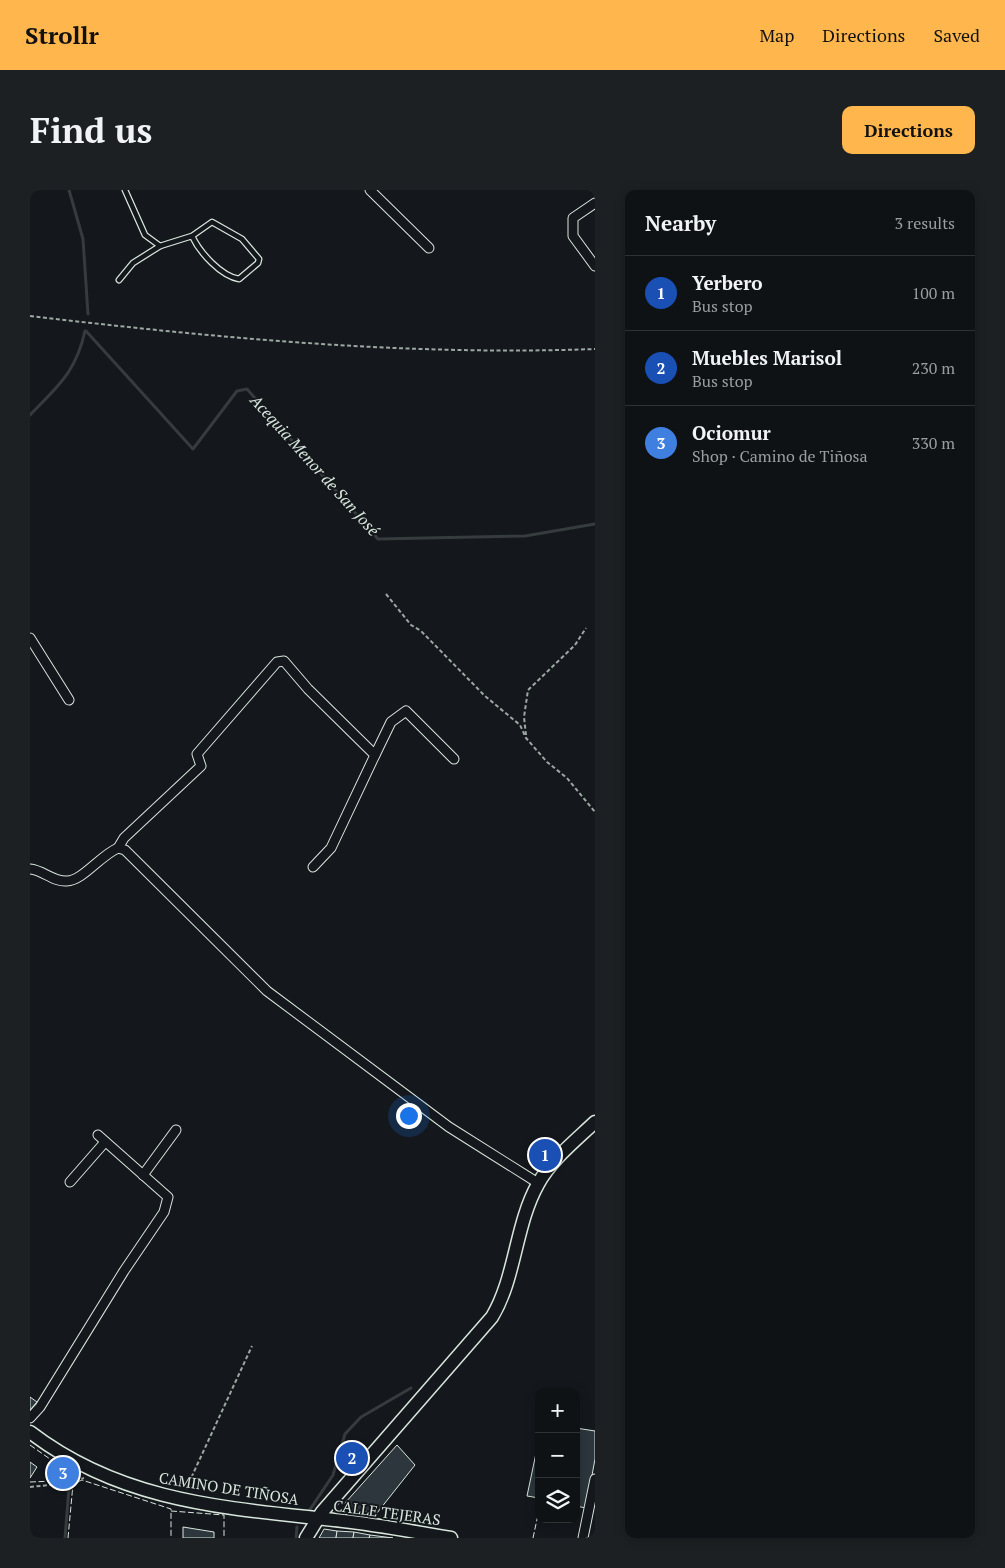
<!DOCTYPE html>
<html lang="en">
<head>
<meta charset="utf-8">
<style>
	:root { --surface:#0f1215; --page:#1d2022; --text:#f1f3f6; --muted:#9b9ea0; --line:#2f3234; --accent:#ffb74d }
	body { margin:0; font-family:"PT Serif",serif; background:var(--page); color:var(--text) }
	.controls { position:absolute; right:15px; bottom:15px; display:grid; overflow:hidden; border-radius:10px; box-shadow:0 2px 12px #0003 }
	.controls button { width:45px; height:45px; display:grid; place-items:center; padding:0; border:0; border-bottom:1px solid var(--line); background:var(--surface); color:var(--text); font:25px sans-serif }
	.you { position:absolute; left:378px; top:925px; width:18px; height:18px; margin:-12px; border:4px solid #fff; border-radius:50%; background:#1a73e8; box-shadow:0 0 0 8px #1a73e833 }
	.badge { display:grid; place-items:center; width:32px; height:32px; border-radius:50%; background:var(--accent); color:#fff; font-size:16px; font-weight:700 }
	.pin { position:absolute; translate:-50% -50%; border:2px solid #fff; box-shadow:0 1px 5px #0006 }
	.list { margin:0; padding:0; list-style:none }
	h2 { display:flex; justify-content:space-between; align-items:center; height:65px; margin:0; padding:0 20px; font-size:21px }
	h2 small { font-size:16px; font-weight:400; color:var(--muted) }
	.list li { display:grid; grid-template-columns:32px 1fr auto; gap:15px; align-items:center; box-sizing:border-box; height:75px; padding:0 20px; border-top:1px solid var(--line) }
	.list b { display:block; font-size:19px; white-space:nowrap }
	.list p { margin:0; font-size:16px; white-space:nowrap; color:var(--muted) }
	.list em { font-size:16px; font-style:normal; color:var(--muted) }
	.icon { flex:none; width:28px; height:28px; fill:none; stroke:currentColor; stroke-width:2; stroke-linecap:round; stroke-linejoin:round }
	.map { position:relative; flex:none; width:565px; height:1348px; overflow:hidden; border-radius:10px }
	header { display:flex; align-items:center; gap:30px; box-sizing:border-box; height:70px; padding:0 25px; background:var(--accent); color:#111 }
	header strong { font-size:24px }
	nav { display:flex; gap:28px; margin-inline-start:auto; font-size:18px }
	.intro { display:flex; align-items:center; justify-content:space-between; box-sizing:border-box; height:120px; padding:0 30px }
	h1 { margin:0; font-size:35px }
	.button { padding:12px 22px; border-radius:10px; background:var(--accent); color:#111; font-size:18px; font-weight:700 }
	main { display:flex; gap:30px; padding:0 30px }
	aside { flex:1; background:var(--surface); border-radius:10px; box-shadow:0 2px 12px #0003 }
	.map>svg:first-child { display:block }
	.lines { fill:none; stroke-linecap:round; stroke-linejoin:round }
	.stream { stroke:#363b3e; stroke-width:3 }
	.building { fill:#2c363c; stroke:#d8e6dc }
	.service-casing { stroke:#d8e6dc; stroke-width:7 }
	.minor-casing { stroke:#d8e6dc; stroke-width:11 }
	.secondary-casing { stroke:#d8e6dc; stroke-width:15 }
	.path { stroke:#9da8a2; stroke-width:2; stroke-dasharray:4 2.5; stroke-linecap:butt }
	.service { stroke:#14181c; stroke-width:4.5 }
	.minor { stroke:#14181c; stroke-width:9 }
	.secondary { stroke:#14181c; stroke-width:12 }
	.fence { stroke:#d8e6dc; stroke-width:1; stroke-dasharray:6 2.5; stroke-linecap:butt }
	.labels { text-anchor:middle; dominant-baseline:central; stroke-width:4; stroke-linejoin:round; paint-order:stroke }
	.street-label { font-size:15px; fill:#d8e6dc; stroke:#14181c }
	.water-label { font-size:16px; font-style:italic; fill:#d8e6dc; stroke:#14181c }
</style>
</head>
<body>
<header>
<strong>Strollr</strong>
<nav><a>Map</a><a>Directions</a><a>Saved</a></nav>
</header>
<div class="intro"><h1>Find us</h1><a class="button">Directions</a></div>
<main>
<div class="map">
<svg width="565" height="1348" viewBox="0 0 565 1348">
	<rect width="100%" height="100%" fill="#14181c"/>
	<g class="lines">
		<!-- stream -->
		<g class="stream">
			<path d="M39,0L53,49L58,124"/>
			<path d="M56,141L163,259L207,201L217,199L348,349L495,346L565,334"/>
			<path d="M0,225C28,196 46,182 55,141"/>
			<path d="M279,1321L303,1285L315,1244L331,1227L381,1198"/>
			<path d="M35,1348L39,1298"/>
			<path d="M266,1348L267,1337"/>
		</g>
	</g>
	<!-- building -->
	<g class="building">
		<path d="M0,1207L7,1212L0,1220Z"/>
		<path d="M546,1238L565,1241V1269L556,1318L546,1316Z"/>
		<path d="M509,1249V1308L497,1306Z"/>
		<path d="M367,1255L385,1275L347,1323L317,1319L315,1313Z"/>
		<path d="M0,1272L7,1277L0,1288Z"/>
		<path d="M31,1274L43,1281L36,1291H25L23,1285Z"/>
		<path d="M153,1337L184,1342V1348H153Z"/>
		<path d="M294,1339L307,1341L306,1348H289Z"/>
		<path d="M307,1341L324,1342L323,1348H306Z"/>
		<path d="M324,1342L340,1345L339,1348H323Z"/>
		<path d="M340,1345L363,1348H339Z"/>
	</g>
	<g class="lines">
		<!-- service casing -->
		<g class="service-casing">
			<g id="service">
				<path d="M95,0L115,45L130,56L162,46L182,32L212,49L229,69L228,73L209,89C191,86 170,63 162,46"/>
				<path d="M89,90L103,73L130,56"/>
			</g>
		</g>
		<!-- minor casing -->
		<g class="minor-casing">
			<g id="minor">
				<path d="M340,0L399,58"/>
				<path d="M565,13L543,28V46L565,76"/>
				<path d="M0,448L39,510"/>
				<path d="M345,565L361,532L376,521L424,569"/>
				<path d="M88,658L94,648L171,576L167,564L247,472L254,471L278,499L345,565L301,658L283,677"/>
				<path d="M0,679C13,680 23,692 37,691C52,691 71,665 88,658L95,660L237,801L419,937L508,993"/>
				<path d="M113,985L146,940"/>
				<path d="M40,992L75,952"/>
				<path d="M0,1228L10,1217L94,1081L134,1022L138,1007L68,945"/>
				<path d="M553,1348L565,1289"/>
			</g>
		</g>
		<!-- secondary casing -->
		<g class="secondary-casing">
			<g id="secondary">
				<path d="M0,1242C94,1314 200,1318 313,1331C349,1335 385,1342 421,1348"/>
				<path d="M276,1348L292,1322L462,1127C486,1087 485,1035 508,994C521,970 545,951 565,932"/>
			</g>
		</g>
		<!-- path -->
		<g class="path">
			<path d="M0,126C188,148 376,166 565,159"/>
			<path d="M356,404L381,435L391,441L455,506L490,535L496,548L517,572L537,588L565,622"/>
			<path d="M496,545L494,527L498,500L545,455L556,438"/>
			<path d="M0,1297L38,1293L54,1288"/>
			<path d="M156,1299L222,1156"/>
		</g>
		<!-- service -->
		<use href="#service" class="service"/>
		<!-- minor -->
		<use href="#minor" class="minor"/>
		<!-- secondary -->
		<use href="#secondary" class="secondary"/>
		<!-- fence -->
		<g class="fence">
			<path d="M0,1255L30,1276"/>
			<path d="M0,1292L25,1291"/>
			<path d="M141,1321L194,1325V1348"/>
			<path d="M38,1348L43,1294L52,1290L141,1319V1348"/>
			<path d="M503,1348L509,1320"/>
		</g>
	</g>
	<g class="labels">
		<!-- street labels -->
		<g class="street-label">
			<text transform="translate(199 1298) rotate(9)">CAMINO DE TIÑOSA</text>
			<text transform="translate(357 1322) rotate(8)">CALLE TEJERAS</text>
		</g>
		<!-- water labels -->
		<g class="water-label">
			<text transform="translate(285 275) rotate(48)">Acequia Menor de San José</text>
		</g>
	</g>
</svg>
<div class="controls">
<button>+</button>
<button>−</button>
<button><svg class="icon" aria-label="layers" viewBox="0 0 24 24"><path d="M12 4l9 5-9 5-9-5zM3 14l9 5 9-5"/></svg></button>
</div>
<div class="you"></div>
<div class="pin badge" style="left:515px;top:965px;background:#1a4fb4">1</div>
<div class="pin badge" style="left:322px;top:1268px;background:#1a4fb4">2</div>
<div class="pin badge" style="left:33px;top:1283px;background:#3f7fe0">3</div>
</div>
<aside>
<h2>Nearby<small>3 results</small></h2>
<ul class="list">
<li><span class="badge" style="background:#1a4fb4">1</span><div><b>Yerbero</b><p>Bus stop</p></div><em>100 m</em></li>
<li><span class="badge" style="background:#1a4fb4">2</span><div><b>Muebles Marisol</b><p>Bus stop</p></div><em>230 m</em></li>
<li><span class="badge" style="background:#3f7fe0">3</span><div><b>Ociomur</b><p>Shop · Camino de Tiñosa</p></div><em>330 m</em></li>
</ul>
</aside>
</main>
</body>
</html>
